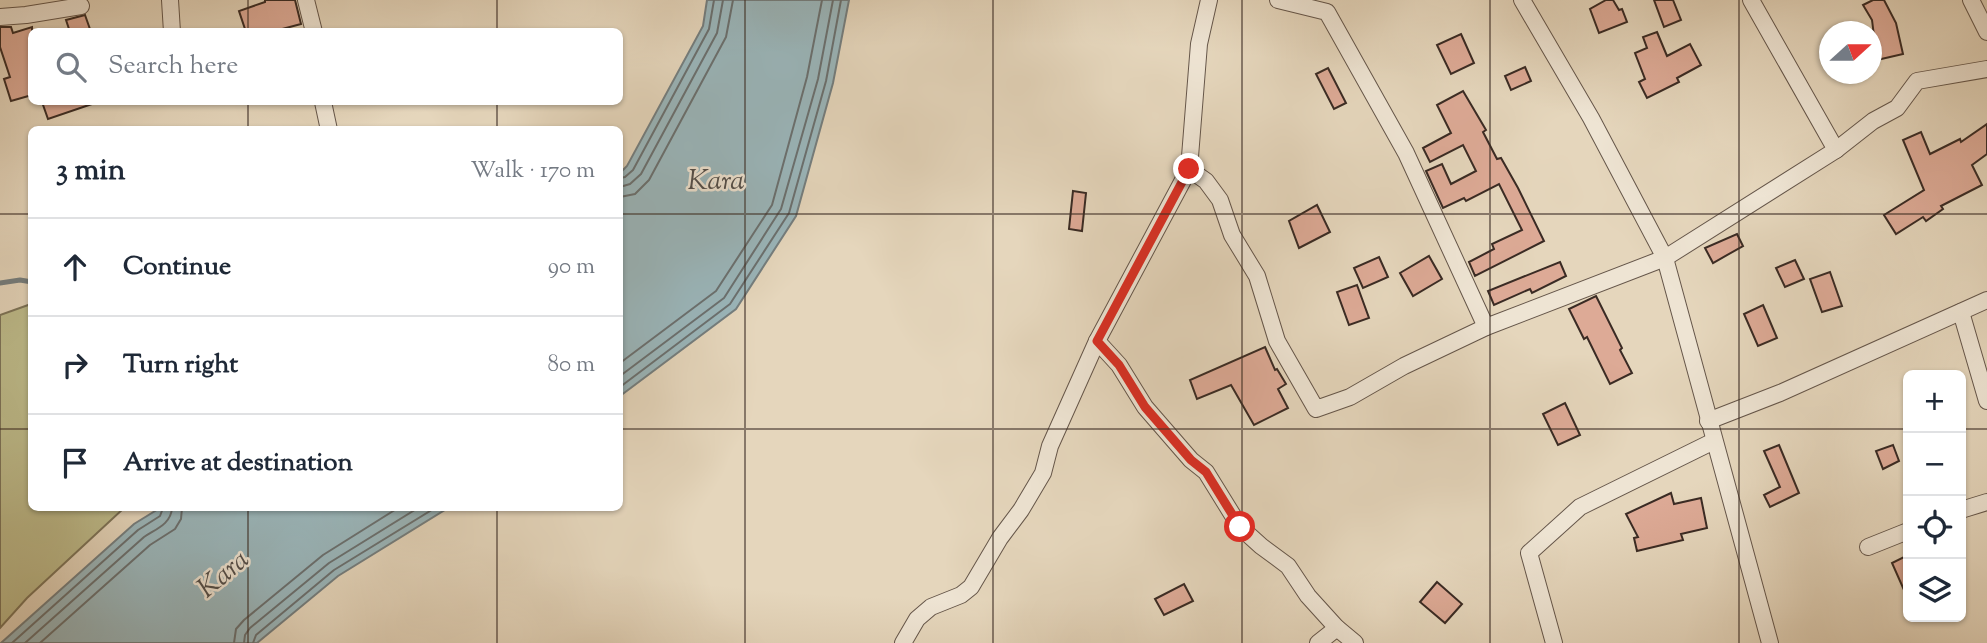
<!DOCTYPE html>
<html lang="en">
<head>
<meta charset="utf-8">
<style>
	:root { --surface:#fff; --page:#f6f6f7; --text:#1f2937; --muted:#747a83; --line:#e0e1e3 }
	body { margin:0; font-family:"Sorts Mill Goudy",serif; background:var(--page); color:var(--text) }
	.controls { position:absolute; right:21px; bottom:21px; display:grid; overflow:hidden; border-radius:10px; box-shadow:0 2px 5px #0004 }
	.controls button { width:63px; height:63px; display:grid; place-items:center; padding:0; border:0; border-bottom:2px solid var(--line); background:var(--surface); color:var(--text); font:35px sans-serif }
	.compass { position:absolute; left:1819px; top:21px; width:63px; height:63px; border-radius:50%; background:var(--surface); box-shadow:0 2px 5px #0004; rotate:69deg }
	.stop { position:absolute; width:21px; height:21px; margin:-16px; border:5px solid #d93025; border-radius:50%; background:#fff }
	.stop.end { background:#d93025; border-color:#fff; box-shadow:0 2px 7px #0008 }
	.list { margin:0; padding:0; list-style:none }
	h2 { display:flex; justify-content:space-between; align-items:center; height:91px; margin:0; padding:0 28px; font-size:30px }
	h2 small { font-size:23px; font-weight:400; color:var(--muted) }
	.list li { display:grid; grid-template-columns:46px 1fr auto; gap:21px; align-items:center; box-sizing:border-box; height:98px; padding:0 28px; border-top:2px solid var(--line) }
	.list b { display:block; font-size:26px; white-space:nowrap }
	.list em { font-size:23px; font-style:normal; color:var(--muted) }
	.icon { flex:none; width:38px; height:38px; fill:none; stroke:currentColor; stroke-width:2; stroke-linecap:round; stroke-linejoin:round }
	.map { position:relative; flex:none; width:1987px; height:643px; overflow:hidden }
	.search { position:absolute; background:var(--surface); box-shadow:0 2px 5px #0004; left:28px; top:28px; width:595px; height:77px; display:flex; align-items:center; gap:18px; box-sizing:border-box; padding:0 24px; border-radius:10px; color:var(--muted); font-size:26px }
	.panel { position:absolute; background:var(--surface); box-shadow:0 2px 5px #0004; left:28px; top:126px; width:595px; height:385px; border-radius:10px }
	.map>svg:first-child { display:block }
	.green { fill:#bdbb8b; stroke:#7c7358; stroke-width:2 }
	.water { fill:#9ab6bb; stroke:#747e7f; stroke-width:2 }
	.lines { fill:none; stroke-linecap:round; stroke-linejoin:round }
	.shore { stroke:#6a7070; stroke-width:2 }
	.stream { stroke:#747e7f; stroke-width:5 }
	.building { fill:#ddaa96; stroke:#3a2b24; stroke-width:2 }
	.minor-casing { stroke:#65564a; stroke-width:18 }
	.minor { stroke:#eee4d3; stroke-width:16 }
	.route { stroke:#d93025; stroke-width:9 }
	.grid { fill:none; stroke:#3a2b24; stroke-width:2; stroke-opacity:0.55 }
	.labels { text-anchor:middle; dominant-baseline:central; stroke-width:5; stroke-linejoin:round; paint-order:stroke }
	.water-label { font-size:28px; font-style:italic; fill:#524e4a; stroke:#eee4d3 }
</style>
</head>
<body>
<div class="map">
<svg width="1987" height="643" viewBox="0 0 1987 643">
	<rect width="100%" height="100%" fill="#e5d6bc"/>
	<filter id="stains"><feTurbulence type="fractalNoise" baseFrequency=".00286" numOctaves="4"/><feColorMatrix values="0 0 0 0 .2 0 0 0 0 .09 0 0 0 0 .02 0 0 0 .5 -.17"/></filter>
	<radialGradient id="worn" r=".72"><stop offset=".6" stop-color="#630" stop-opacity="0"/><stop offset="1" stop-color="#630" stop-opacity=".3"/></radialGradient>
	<!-- green -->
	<path class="green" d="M31,304L32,508H124L27,598L0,628V315Z"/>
	<!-- water -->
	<g class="water">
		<path d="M707,0H849L833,83L796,216L736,309L620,396V173L627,166L703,26Z"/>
		<path d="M160,508H448L338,576L257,643H1L134,524Z"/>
	</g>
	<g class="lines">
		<!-- shore -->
		<g class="shore">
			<path d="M620,178L625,177L633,170L709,29L714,0"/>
			<path d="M620,187L630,184L641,174L717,33L723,0"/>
			<path d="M620,197L635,194L649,180L726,37L733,0"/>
			<path d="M620,363L716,291L772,205L807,77L822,0"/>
			<path d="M620,376L724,298L781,209L818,79L833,0"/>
			<path d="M620,387L730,304L789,213L826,81L841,0"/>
			<path d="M12,643L138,530L160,516L163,508"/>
			<path d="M25,643L144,537C156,529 171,524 172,508"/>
			<path d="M40,643L150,545L175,529L181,519L182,508"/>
			<path d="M234,643L236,629L244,620L323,555L398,508"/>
			<path d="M244,643L245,635L250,628L329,563L418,508"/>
			<path d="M253,643L256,635L334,570L435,508"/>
		</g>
		<!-- stream -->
		<path class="stream" d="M0,283L20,280L32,282"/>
	</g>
	<!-- building -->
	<g class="building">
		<path d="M265,0H295L301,24L271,32H246L239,11L265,2Z"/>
		<path d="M1606,0H1613L1619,10L1622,9L1627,22L1599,33L1590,9Z"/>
		<path d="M1654,0H1673L1681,20L1664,27Z"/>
		<path d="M1873,0H1884L1896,23L1903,54L1877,60L1872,20L1863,5Z"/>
		<path d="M85,15L91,32H70L66,20Z"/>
		<path d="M0,27H11L13,33L32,27V95L11,101L4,79L10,77L0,47Z"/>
		<path d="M1657,32L1667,56L1690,44L1701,65L1677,78L1679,82L1647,98L1639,82L1645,79L1635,53L1647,48L1643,37Z"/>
		<path d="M1461,34L1474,63L1451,74L1437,45Z"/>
		<path d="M1525,67L1531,81L1511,90L1505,76Z"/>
		<path d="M1328,68L1346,103L1334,109L1316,74Z"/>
		<path d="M1463,91L1486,130L1483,132L1497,159L1501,158L1518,188L1544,241L1475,276L1469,262L1494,249L1492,244L1522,230L1499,184L1466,201L1464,198L1443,208L1426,171L1442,164L1451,184L1476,171L1463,145L1430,162L1423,148L1451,133L1437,105Z"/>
		<path d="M42,102H92V104L48,119Z"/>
		<path d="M1987,124V154L1972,165L1982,185L1941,206L1943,209L1926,221L1923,217L1896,234L1884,215L1924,190L1903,140L1921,132L1930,154L1960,139L1961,142Z"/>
		<path d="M1073,191L1086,193L1082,231L1069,229Z"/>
		<path d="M1317,205L1330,232L1299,248L1289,221Z"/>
		<path d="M1737,234L1743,246L1713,263L1705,248Z"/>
		<path d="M1429,256L1442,279L1413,296L1400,273Z"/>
		<path d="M1379,257L1388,277L1363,288L1354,268Z"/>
		<path d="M1795,260L1804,279L1785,287L1776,268Z"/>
		<path d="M1560,262L1566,276L1532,293L1530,289L1494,305L1488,291Z"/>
		<path d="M1830,272L1842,306L1822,312L1810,279Z"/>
		<path d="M1357,285L1369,318L1349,325L1337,292Z"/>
		<path d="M1596,296L1622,348L1620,350L1632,373L1610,384L1587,337L1584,339L1569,309Z"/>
		<path d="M1763,305L1777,338L1758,346L1744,314Z"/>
		<path d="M1265,347L1275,370L1277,369L1286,384L1278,389L1288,408L1254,425L1231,385L1197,399L1190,380Z"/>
		<path d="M1565,403L1580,435L1558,445L1543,414Z"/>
		<path d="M1779,445L1799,493L1770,507L1764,495L1780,487L1764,451Z"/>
		<path d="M1893,445L1899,461L1883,469L1876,451Z"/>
		<path d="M1671,493L1674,504L1701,498L1707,528L1681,534L1683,540L1637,551L1634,538L1638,537L1626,514Z"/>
		<path d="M1908,555V599L1892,563Z"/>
		<path d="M1437,582L1462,604L1445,623L1420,602Z"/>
		<path d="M1184,584L1193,601L1164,615L1155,599Z"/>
	</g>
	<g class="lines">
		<!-- minor casing -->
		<g class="minor-casing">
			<g id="minor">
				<path d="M170,0L172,32"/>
				<path d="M306,0L314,32"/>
				<path d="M1278,0L1327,12L1406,153L1486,327"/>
				<path d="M1522,0L1591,118L1665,258L1770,643"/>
				<path d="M1751,0L1836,150"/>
				<path d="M1971,0L1987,32"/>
				<path d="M0,17L26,15L81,6"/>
				<path d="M323,102L329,130"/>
				<path d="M1189,169L1206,181L1220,200L1232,235L1257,276L1277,341L1316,409L1350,397L1404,366L1486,327L1665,258L1836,150L1873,121L1897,108L1917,81L1987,69"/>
				<path d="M1961,312L1987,401"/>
				<path d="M1097,341L1119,365L1145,407L1191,460L1206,472L1240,527L1261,546L1288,566L1308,596L1337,628L1355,643"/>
				<path d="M1708,421L1780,393L1987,300"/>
				<path d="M1961,510L1987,502"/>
				<path d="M1868,547L1908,531"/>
				<path d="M903,643L917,619L931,607L961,595L971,587L1000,538L1021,510L1043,473L1050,446L1097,341L1189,169L1199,44L1209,0"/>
				<path d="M1318,643L1337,628"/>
				<path d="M1554,643L1529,553L1580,507L1714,441"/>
			</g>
		</g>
		<!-- minor -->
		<use href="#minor" class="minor"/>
	</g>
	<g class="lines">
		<!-- route -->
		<path class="route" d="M1189,169L1097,341L1119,365L1145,407L1191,460L1206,472L1240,527"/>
	</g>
	<!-- grid -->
	<path class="grid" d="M248,0V32M497,0V32M745,0V643M993,0V643M1242,0V643M1490,0V643M1739,0V643M248,102V130M497,102V130M0,214H32M620,214H1987M0,429H32M620,429H1908M1961,429H1987M248,508V643M497,508V643"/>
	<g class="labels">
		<!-- water labels -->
		<g class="water-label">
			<text x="716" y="182">Kara</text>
			<text transform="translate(224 575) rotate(-40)">Kara</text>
		</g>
	</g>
	<rect width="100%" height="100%" filter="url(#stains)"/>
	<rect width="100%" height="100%" fill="url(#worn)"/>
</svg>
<div class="controls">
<button>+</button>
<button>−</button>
<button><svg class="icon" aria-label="locate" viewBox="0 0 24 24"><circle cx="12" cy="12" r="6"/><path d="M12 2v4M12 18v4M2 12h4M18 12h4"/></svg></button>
<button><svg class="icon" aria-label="layers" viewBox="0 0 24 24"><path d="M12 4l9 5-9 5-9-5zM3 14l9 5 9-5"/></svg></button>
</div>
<svg class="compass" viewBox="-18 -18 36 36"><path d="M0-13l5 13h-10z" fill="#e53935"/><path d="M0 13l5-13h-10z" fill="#747a83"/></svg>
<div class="stop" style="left:1240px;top:527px"></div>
<div class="stop end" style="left:1189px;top:169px"></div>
<div class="search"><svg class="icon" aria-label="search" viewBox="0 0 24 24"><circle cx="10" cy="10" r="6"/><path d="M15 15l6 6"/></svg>Search here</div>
<section class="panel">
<h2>3 min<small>Walk · 170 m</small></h2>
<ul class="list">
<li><svg class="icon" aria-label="ahead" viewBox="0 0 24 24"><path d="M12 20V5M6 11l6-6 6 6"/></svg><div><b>Continue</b></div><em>90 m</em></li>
<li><svg class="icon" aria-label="right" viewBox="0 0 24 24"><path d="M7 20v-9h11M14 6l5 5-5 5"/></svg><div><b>Turn right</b></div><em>80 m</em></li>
<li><svg class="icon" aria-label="arrive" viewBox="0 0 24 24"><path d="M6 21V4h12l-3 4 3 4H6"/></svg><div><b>Arrive at destination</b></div></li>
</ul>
</section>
</div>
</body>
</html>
